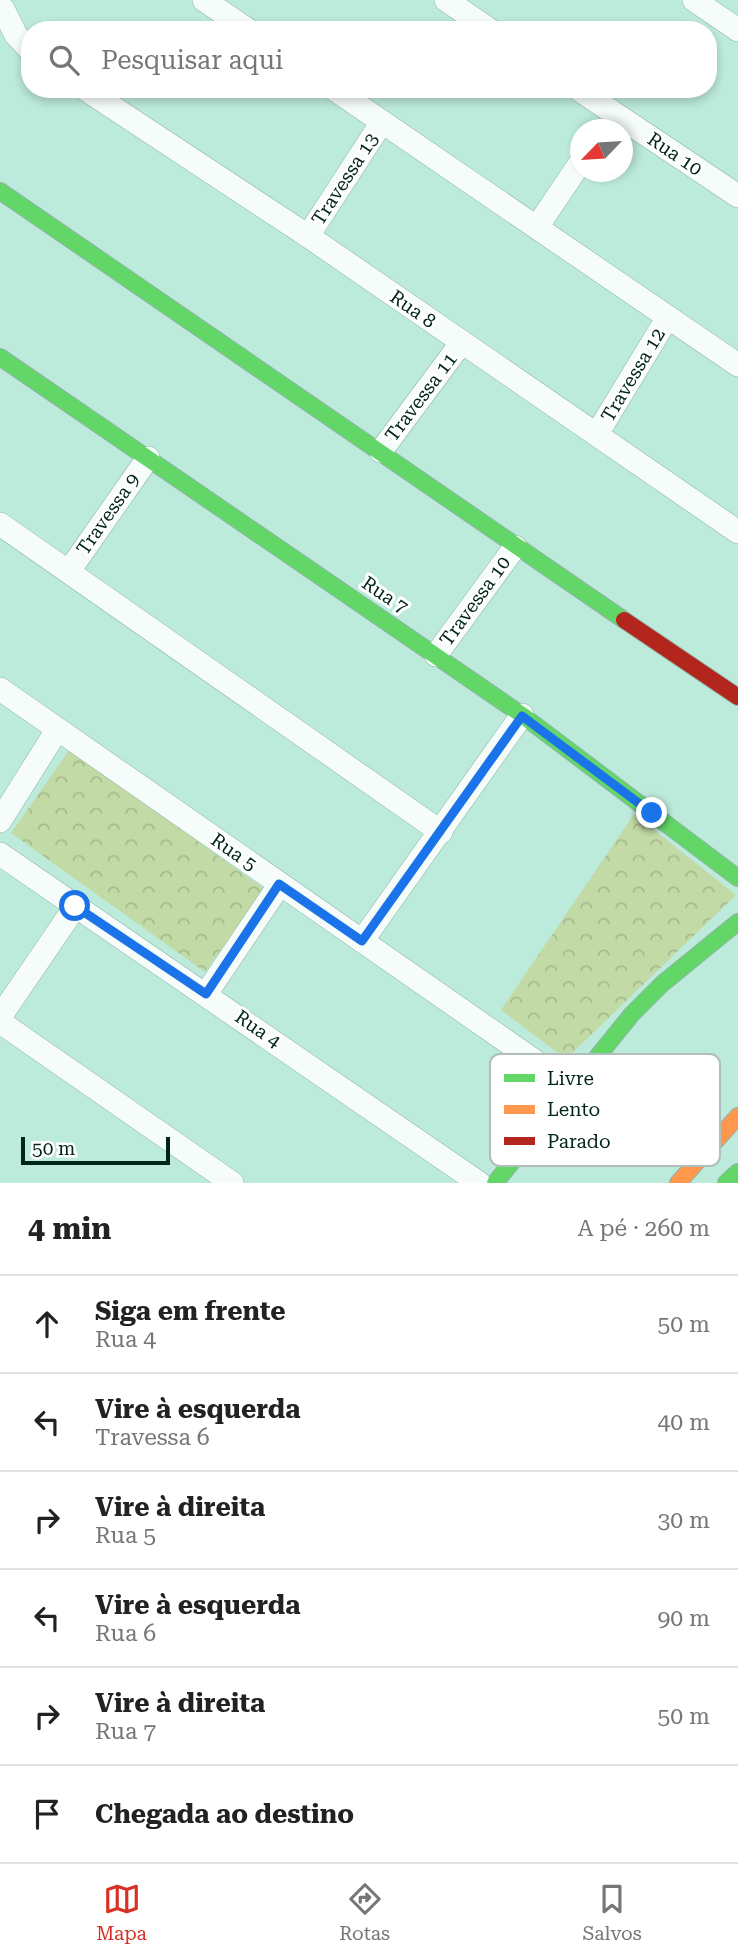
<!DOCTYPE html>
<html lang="pt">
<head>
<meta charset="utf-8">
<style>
	:root { --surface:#fff; --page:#f6f6f6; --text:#222; --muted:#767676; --line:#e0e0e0; --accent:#d93025 }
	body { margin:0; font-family:"Roboto Serif",serif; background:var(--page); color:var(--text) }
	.compass { position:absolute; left:570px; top:119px; width:63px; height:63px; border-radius:50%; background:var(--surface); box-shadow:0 4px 10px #0003; rotate:245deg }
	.scale { position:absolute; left:21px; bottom:18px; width:149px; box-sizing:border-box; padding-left:7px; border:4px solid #00251b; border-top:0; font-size:19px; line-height:24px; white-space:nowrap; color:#00251b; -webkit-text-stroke:5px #fff; paint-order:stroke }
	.stop { position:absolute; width:21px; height:21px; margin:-16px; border:5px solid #1a73e8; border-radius:50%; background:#fff }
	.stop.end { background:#1a73e8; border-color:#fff; box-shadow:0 2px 7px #0008 }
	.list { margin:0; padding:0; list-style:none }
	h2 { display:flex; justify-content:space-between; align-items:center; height:91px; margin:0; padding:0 28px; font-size:30px }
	h2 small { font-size:23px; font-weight:400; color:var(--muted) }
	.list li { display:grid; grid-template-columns:46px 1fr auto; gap:21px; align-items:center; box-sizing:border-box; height:98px; padding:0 28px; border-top:2px solid var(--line) }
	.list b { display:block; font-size:26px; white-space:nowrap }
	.list p { margin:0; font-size:23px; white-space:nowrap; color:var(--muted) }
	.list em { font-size:23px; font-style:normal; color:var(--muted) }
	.icon { flex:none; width:38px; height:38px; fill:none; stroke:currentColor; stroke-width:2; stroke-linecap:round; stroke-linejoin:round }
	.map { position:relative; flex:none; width:738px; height:1183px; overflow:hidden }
	.search { position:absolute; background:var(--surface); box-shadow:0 4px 10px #0003; left:21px; right:21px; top:21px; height:77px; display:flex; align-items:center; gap:18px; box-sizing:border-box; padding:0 24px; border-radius:28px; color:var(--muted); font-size:26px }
	.sheet { height:679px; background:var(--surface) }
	nav { display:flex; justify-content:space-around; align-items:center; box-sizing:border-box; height:98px; border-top:2px solid var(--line); background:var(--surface); font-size:19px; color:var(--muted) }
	nav a { display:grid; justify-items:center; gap:4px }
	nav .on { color:var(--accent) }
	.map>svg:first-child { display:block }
	.forest { fill:url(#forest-crowns) }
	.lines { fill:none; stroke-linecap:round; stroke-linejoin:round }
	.street-casing { stroke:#8fb4a8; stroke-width:24 }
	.fast-casing { stroke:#8fb4a8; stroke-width:18 }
	.slow-casing { stroke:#8fb4a8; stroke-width:18 }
	.jam-casing { stroke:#8fb4a8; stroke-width:18 }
	.street { stroke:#f5fcfa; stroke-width:23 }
	.fast { stroke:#63d668; stroke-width:16 }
	.slow { stroke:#ff974d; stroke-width:16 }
	.jam { stroke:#b3261e; stroke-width:16 }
	.route { stroke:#1a73e8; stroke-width:9 }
	.labels { text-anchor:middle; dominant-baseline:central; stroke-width:6; stroke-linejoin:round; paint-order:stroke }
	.street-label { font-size:19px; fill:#00251b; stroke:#fff }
	.key { fill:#fff; stroke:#b2bebb; stroke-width:2 }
	.key-label { font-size:19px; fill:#00251b }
</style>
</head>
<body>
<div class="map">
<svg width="738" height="1183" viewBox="0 0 738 1183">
	<defs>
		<pattern id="forest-crowns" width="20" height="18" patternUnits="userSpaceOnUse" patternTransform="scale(1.75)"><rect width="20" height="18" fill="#c2daa5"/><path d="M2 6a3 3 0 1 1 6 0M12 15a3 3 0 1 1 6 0" fill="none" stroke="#a5bb8d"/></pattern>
	</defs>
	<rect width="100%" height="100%" fill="#bceadb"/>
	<!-- forest -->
	<g class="forest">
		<path d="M70,749L264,889L205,972L11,833Z"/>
		<path d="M634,814L736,895L566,1059L501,1010Z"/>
	</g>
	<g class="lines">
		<!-- street casing -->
		<g class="street-casing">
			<g id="street">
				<path d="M204,0L248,30"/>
				<path d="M446,0L490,30"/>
				<path d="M694,0L738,30"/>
				<path d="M3,9L16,35L30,50"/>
				<path d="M85,89L308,236L738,532"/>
				<path d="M334,89L738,365"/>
				<path d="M578,89L738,196"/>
				<path d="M537,227L580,163"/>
				<path d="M308,236L382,122"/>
				<path d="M597,434L668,317"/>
				<path d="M381,451L462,342"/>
				<path d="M0,524L441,832"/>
				<path d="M69,571L148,458"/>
				<path d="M436,655L515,547"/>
				<path d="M0,689L572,1087"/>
				<path d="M0,821L57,730"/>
				<path d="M0,854L479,1183"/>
				<path d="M362,941L522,715"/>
				<path d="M206,994L280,884"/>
				<path d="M0,1017L75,907"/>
				<path d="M0,1022L232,1183"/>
			</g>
		</g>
		<!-- fast casing -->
		<g class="fast-casing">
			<g id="fast">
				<path d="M0,191L624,620"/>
				<path d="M0,357L522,715L738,878"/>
				<path d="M495,1183L632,1014L662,984L738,922"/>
				<path d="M726,1183L738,1172"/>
			</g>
		</g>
		<!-- slow casing -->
		<g class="slow-casing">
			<path id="slow" d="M678,1183L738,1116"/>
		</g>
		<!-- jam casing -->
		<g class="jam-casing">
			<path id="jam" d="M624,620L738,697"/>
		</g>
		<!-- street -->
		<use href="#street" class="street"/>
		<!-- fast -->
		<use href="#fast" class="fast"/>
		<!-- slow -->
		<use href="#slow" class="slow"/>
		<!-- jam -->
		<use href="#jam" class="jam"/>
	</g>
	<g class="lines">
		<!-- route -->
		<path class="route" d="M75,906L206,994L279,884L362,941L522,716L652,813"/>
	</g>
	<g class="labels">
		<!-- street labels -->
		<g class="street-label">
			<text transform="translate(675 154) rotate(34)">Rua 10</text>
			<text transform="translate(345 179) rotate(-57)">Travessa 13</text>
			<text transform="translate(413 309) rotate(35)">Rua 8</text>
			<text transform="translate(633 375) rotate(-59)">Travessa 12</text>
			<text transform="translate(421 397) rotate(-53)">Travessa 11</text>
			<text transform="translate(108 514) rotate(-55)">Travessa 9</text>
			<text transform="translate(385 595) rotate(34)">Rua 7</text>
			<text transform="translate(475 601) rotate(-54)">Travessa 10</text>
			<text transform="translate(234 852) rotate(35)">Rua 5</text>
			<text transform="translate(258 1029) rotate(35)">Rua 4</text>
		</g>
	</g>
	<!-- legend -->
	<rect x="490" y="1054" width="230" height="112" rx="10" class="key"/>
	<rect x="504" y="1074" width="31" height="8" fill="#63d668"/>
	<rect x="504" y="1105" width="31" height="9" fill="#ff974d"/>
	<rect x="504" y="1137" width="31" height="8" fill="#b3261e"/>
	<g class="key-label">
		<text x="547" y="1085">Livre</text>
		<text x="547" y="1116">Lento</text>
		<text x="547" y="1148">Parado</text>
	</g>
</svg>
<svg class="compass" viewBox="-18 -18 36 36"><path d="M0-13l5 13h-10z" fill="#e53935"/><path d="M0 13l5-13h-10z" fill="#767676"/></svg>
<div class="scale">50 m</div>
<div class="stop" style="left:75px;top:906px"></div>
<div class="stop end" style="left:652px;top:813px"></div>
<div class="search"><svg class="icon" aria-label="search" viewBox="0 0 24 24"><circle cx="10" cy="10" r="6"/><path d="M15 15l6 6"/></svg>Pesquisar aqui</div>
</div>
<section class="sheet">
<h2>4 min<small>A pé · 260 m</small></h2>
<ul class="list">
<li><svg class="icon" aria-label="ahead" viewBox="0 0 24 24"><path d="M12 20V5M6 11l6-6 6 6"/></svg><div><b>Siga em frente</b><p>Rua 4</p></div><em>50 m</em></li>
<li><svg class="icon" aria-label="left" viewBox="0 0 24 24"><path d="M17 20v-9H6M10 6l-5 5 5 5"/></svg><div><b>Vire à esquerda</b><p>Travessa 6</p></div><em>40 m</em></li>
<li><svg class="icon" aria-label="right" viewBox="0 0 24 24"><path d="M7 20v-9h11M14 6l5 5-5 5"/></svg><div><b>Vire à direita</b><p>Rua 5</p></div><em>30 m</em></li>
<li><svg class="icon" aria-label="left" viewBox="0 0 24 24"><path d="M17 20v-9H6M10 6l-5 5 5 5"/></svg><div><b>Vire à esquerda</b><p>Rua 6</p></div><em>90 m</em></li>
<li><svg class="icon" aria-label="right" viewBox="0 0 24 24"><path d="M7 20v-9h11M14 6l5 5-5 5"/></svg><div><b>Vire à direita</b><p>Rua 7</p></div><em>50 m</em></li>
<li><svg class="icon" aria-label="arrive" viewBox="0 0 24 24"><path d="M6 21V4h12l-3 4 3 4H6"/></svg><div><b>Chegada ao destino</b></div></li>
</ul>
</section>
<nav>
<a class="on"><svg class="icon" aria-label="map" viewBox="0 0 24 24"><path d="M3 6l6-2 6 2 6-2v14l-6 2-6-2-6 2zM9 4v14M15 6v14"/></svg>Mapa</a>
<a><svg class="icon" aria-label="directions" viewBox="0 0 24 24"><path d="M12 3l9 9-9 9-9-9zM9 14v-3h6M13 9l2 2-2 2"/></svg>Rotas</a>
<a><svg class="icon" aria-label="saved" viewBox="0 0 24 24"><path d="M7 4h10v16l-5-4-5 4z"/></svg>Salvos</a>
</nav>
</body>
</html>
